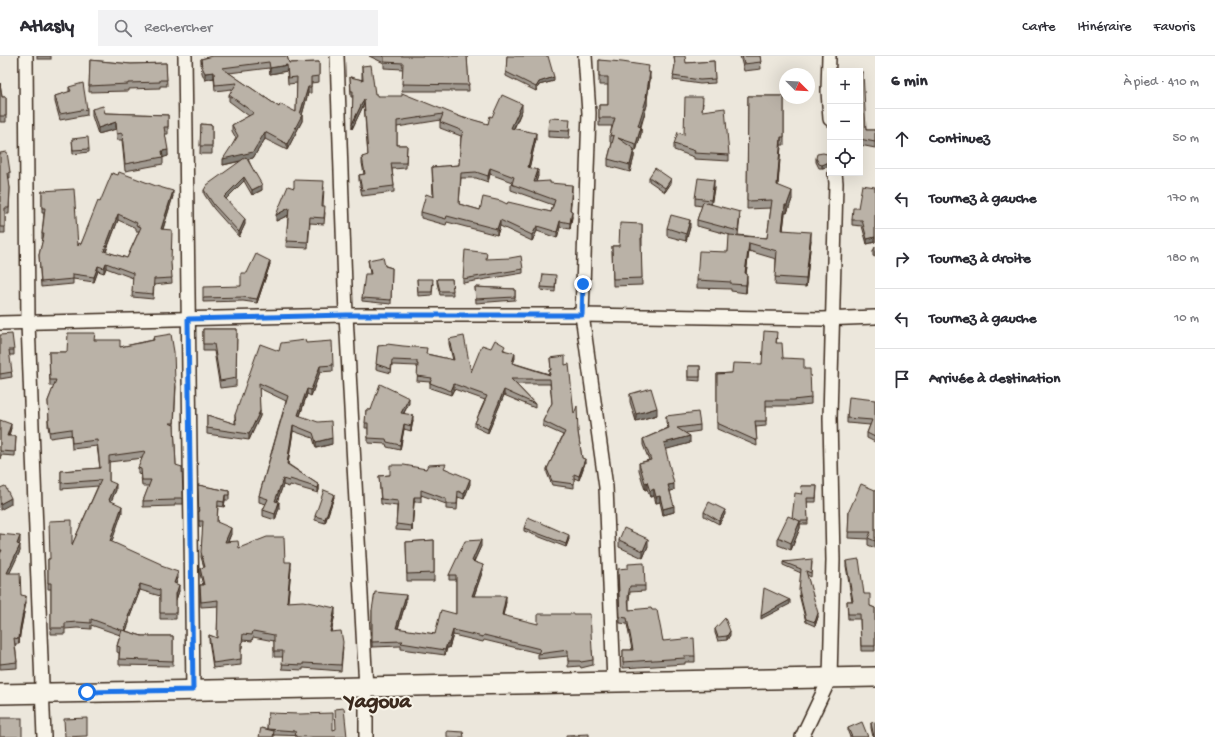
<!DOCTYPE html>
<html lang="fr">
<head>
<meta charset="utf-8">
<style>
	:root { --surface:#fff; --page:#f2f2f3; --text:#2b2b33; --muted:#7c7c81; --line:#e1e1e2 }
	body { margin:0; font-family:"Gochi Hand",sans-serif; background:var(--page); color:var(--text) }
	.controls { position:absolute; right:12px; top:12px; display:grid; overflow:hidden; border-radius:0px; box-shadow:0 4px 16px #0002 }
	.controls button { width:36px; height:36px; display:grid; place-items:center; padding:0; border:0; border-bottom:1px solid var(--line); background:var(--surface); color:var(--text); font:20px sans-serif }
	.compass { position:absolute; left:779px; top:12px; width:36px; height:36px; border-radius:50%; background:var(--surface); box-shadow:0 4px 16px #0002; rotate:114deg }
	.stop { position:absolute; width:12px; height:12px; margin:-9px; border:3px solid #1a73e8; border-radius:50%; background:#fff }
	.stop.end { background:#1a73e8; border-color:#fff; box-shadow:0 1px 4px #0008 }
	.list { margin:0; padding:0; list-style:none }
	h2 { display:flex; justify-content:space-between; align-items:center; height:52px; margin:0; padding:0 16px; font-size:17px }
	h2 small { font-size:13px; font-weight:400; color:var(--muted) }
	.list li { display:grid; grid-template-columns:26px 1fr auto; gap:12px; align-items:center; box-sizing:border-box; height:60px; padding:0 16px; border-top:1px solid var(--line) }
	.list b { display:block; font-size:15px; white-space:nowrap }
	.list em { font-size:13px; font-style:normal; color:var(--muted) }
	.icon { flex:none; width:22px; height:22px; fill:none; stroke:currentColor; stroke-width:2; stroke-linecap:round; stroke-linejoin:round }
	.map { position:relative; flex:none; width:875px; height:681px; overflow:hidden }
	header { display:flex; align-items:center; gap:24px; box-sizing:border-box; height:56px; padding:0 20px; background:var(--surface); border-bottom:1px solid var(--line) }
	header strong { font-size:19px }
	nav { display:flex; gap:22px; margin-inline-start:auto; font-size:14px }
	.search { width:280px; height:36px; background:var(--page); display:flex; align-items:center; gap:10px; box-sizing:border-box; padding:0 14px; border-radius:0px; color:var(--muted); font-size:15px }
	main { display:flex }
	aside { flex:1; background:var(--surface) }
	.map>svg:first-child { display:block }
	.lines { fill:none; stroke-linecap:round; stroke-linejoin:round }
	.street-casing { stroke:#3b2a1e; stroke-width:16 }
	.secondary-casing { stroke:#3b2a1e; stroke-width:22 }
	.street { stroke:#f7f3e8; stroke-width:13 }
	.secondary { stroke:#f7f3e8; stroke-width:19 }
	.wall { fill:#a09990; stroke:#3b2a1e; fill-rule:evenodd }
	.shaded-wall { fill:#827d75; stroke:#3b2a1e }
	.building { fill:#bab2a7; stroke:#3b2a1e; fill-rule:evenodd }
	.route { stroke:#1a73e8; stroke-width:5 }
	.labels { text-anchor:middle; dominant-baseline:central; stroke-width:4; stroke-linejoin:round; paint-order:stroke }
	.town-label { font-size:21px; font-weight:bold; fill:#3b2a1e; stroke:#f7f3e8 }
</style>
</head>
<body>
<header>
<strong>Atlasly</strong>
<div class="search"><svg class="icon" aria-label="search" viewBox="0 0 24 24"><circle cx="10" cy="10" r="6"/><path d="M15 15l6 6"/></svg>Rechercher</div>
<nav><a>Carte</a><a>Itinéraire</a><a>Favoris</a></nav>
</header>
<main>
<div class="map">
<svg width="875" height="681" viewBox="0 0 875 681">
	<rect width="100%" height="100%" fill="#ece7dc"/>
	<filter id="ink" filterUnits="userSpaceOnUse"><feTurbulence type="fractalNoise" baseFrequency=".025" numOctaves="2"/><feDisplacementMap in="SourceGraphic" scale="8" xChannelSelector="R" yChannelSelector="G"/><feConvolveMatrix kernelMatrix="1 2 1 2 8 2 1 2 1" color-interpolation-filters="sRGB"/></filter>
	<g filter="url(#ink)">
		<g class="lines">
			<!-- street casing -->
			<g class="street-casing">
				<g id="street">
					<path d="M26,0L28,267L44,681"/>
					<path d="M185,0L193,634"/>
					<path d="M337,0L346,259L366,632V681"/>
					<path d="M585,0L589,57L582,259L606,431L614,626"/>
					<path d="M829,0L828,35L830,63"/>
					<path d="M0,267L346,259H582L822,263L875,261"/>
					<path d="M802,681L830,622L833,504L830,362L836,127L835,117"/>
				</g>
			</g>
			<!-- secondary casing -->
			<g class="secondary-casing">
				<path id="secondary" d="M0,638L875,621"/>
			</g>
			<!-- street -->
			<use href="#street" class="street"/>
			<!-- secondary -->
			<use href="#secondary" class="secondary"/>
		</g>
		<!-- wall -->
		<g class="wall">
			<rect x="37" y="0" width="14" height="3"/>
			<path d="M212,0H287L289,7L319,6V26L311,27V37H308L302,59V65L287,94L265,83L253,102L248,103L262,134L252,139L244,125L226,143L245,168L239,181L214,153L204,138V134L241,105L223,109L236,82L232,75V69L249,60L229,45V39L232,33L215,35L214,22L205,24L202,17L201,9V3ZM269,12L270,18L287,15L288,28L297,27L296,56L279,51L229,17Z"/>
			<path d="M369,0H467L469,35H402L403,13L384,12V7Z"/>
			<path d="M507,0L554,25L539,29L536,35L506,20Z"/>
			<path d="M674,0L686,7L714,5L715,27L700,28L673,24L675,10Z"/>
			<path d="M740,0H760L761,13L744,15Z"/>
			<path d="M90,4L131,8L166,7L167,30H160V32L128,33V35L89,36Z"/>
			<path d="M599,4L649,16L650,24L647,43V49L641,71V78L636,95H634V101L630,116L608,110V103L612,87L610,86V79L612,70H599V49H608V29H599Z"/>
			<path d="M362,10L375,38L377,40L488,68L492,61L522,54L514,73L536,83L529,112L538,120L536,126L550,127L572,135L570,155L572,161L570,173L560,171L557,182L537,175L532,185L500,170L497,179L447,166L446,169L421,162V156L433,140L432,111L459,109L461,80L440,72V66L441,64L397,71V89H407L406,112L392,113L394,130V136L362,140L359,124V119L364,118L362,107V101L368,100L364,48L352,73L353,41H351L350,21L362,24ZM490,118L512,126V128H511V134L553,149L551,156L507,148L480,154L459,148L461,122H476L488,126Z"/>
			<path d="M860,16L866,74H875V92L860,89Z"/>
			<path d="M0,27L2,41H6V66H0Z"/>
			<path d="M69,31L87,53V59L60,64L55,46V40L69,36Z"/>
			<path d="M748,40H784V89H781L778,130L792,143L787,157H785L783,174L811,184L806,231L775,229L776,203L749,195L746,218L747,226L746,237L731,235V233L697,232V224L728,196L730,179L697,170V164L702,150L695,149V142L714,132L711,148L740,162L738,179L767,182L771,152L747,153Z"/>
			<path d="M703,47L702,55L729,99V105L694,103V101L674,94V88L684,79Z"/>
			<path d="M92,53L105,57L168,59V78H165L168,100L163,101V108L125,115L122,84H117L116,73L98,78L92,60Z"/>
			<path d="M201,68L212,69V98H200Z"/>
			<path d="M570,71L569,82L548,81V74Z"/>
			<path d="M72,83L89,93V96L73,98Z"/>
			<path d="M0,97L10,116V122H8L10,132L9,158H5V177H0Z"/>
			<path d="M816,102L829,105L827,111L822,112H819L816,106Z"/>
			<path d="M649,121L671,127L665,136L649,125Z"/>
			<path d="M324,131L323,150L325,157L324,168L310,167L308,192L286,191L288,159L276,165L294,132Z"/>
			<path d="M875,131V186L867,188L862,170L852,169V164L858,152Z"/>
			<path d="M42,135L78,190L81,188L100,146L173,140L163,173L171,210L172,227L154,229L153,243L132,241L133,222L106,212L104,217L98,215L94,226L73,223V228L41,231L39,199L43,183H42V178L44,157H42ZM118,164L136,172V175H139L127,202L106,196Z"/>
			<path d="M642,168V190H641L642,229L613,230L612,190H619Z"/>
			<path d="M690,171L686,185L667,180V172Z"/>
			<path d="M875,191V201L873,200V195Z"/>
			<path d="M486,203L523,213V217L463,227V223Z"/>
			<path d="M368,204L392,212L391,248L362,245V242L370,218Z"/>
			<path d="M270,208L257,247L243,245L203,246V242L241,230L247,217Z"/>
			<path d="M417,223L433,227L432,239L418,240Z"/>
			<path d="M437,223H452L453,239H440L437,227Z"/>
			<path d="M556,223L555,236L541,234V231Z"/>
			<path d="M475,231L515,233V244L476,247Z"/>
			<path d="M203,273H237L236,330L220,332L214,295H203Z"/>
			<path d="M0,279L14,294V299H9L12,321L0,323Z"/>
			<path d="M153,281L175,325L176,331L174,370L176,409L183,442V448H175V450L143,451V445L149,430H142L141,419L138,418V412L143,402L109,406V425L116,434L111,445L122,456L111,486L161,510L178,522L176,528L179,535L176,544V563H160V540L140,534L129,563V567L126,575L142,580H173V610L119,609V597L117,596V590L120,579L91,569V573L77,572L65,573V578H51V533H48V503H50L72,489L98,430L61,433V415L100,412L97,390L72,393L71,379L50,382L48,370V364H49L48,345L54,330H50L49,296H67L95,284L120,291L153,284Z"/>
			<path d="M777,282L776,287L783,302L804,313L811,342V348L793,350H766V370L756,371L757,390L717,373V318L732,317L762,308Z"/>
			<path d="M449,283L471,316L491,292L505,294L515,302L513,307L549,318V314H551L550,302L565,309L574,358L578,376L582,402L585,407L579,424L574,422V432L552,429L547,417V413L563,379L543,370V365L552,347L550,328H516L535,348V352L504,339L488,377L475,371V367L485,344L454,333L451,339L430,332V326L417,325L418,312H417V310L392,309L391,317L376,313L378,290L427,298L453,304L449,288Z"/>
			<path d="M306,287L333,309V315L320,316L311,340L307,338L300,360L332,388L316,392L313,382L293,375L288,408L319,429V434L318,437L290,429L289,431L283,429L277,446L279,452L275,464L263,460V454L266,448L259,446V440L286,345L259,332L260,360L249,384L207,378V359L235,368V359L279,295Z"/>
			<path d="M688,310H700V325L688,324Z"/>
			<path d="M630,338L657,359L636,365L630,346Z"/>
			<path d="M875,344V386L867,382V377L870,369L847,367V362Z"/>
			<path d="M409,347L404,357L413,364L411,375L404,373L400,394L387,391L386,388L368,387V372H365L366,354H371Z"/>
			<path d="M666,360L700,369V375L686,377L690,387L665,393L674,434L670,435L674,456L663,459L660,446L656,447L654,440L650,441L647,433L645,434L639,414V407L649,404L643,389V383L668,372L666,366Z"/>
			<path d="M0,364L11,372L9,380H16L15,400L1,399L0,403Z"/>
			<path d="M426,413H446L470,428L464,443L458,441L457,454L446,453V448L421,439V446H414L412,475L396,474L397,450L381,448L379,420L390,419Z"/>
			<path d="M198,429L229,435V444H225L224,451L218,450L217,466L231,478L228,486L239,492L285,506L291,512L288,546L335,558L331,576L343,591L341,615L303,612V614L282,613L283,601H274V585L253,581L252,585L243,584L242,593H241V609L213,612L209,584V579L217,582L218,550L201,551L200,529H203L200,518V512L204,511L201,501L203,471L199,470Z"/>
			<path d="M801,430H817L816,446H807L808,468H800V472L791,494L778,489V481L792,462L802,438Z"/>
			<path d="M875,434V492L868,489V483L848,482L849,455Z"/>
			<path d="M334,441L325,467L315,464V460Z"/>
			<path d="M704,456L725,458L719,468L704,460Z"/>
			<path d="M524,472L569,483L566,491L524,475Z"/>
			<path d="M0,478L20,486L19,489L20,495L9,517L21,539L26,546L20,578L19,588H15L17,606V612L0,613Z"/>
			<path d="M434,484V525H407L406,486Z"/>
			<path d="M619,484L648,490L643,502L619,491Z"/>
			<path d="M481,490L474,505L483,514L474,540L506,546L503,559L592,594L593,604V609L581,612L580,610L568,611V600L538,603V597L484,584L483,586L453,579L449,592H447L445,599L401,593V590L372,591V554L406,545L398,573L435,578L456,558V524H449V519Z"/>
			<path d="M846,505L864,538L870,550L875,552V595H861L860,563H848L847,545H852L846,510Z"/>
			<path d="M783,506H812L811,521L807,519L818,561L815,570L806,566L799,538L801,517L783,509Z"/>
			<path d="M618,519L645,530V535L630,536L629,545V554H652L663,585L695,600V606H685V608L623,612V594H632L627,568L620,567Z"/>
			<path d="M715,573L730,579L727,584L718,585L715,577Z"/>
			<path d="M268,657L333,674L347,681L274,679V681L267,674Z"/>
			<path d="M871,667L875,681H873L871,672Z"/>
			<path d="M848,672L868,681H850L848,676Z"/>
		</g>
		<!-- shaded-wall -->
		<g class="shaded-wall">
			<path d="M287,9V15L270,18V12Z"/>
			<path d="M214,16V22L205,24V17Z"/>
			<path d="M650,16V24L647,43V49L638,78V70L646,41Z"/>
			<path d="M554,21V25L539,29L536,35V31L539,26Z"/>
			<path d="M308,31V37L302,59V65L287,94V88L300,58Z"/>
			<path d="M364,43V48L352,73V68Z"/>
			<path d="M522,48V54L511,78V72Z"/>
			<path d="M116,66V73L98,78V72Z"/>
			<path d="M641,71V78L636,95V88Z"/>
			<path d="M265,76V83L253,102L223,109V103Z"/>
			<path d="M536,77V83L528,117V111Z"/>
			<path d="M781,81V89L777,137V129Z"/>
			<path d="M634,93V101L630,116V109Z"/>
			<path d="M168,94V100L162,102V95Z"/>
			<path d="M829,101V105L827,111L822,112V109Z"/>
			<path d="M490,112V118L488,126V120Z"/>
			<path d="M538,114V120L534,132V126Z"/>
			<path d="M244,121V125L224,145V141Z"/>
			<path d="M671,123V127L665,136V132Z"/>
			<path d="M714,124V132L711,151V144Z"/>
			<path d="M262,129V134L252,139V134Z"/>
			<path d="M572,129V135L570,160V154Z"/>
			<path d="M173,135V140L161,179V173Z"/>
			<path d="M792,135V143L787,157V149Z"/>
			<path d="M785,149V157L782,182V174Z"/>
			<path d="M289,152V159L276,165V159Z"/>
			<path d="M572,155V161L570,173V167Z"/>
			<path d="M118,158V164L104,200V195Z"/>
			<path d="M245,163V168L239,181V176Z"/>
			<path d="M500,164V170L497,179V173Z"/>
			<path d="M690,164V171L686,185V178Z"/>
			<path d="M560,165V171L557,182V176Z"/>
			<path d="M537,170V175L532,185V179Z"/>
			<path d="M811,176V184L806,231V223Z"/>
			<path d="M875,181V186L867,188V183Z"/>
			<path d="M749,187V195L745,225V217Z"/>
			<path d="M270,205V208L257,247V243Z"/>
			<path d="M106,207V212L104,217V212Z"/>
			<path d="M98,210V215L94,226V221Z"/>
			<path d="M747,218V226L746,237V229Z"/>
			<path d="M515,297V302L512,311V307Z"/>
			<path d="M320,310V316L311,340V334Z"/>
			<path d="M454,328V333L451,339V335Z"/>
			<path d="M307,333V338L298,365V359Z"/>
			<path d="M504,334V339L488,377V373Z"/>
			<path d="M409,342V347L401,362V357Z"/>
			<path d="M657,352V359L636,365V358Z"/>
			<path d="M260,355V360L249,384V378Z"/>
			<path d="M413,359V364L411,375V370Z"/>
			<path d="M11,368V372L7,384V380Z"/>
			<path d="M404,368V373L400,394V389Z"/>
			<path d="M293,369V375L287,414V408Z"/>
			<path d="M690,380V387L664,394V387Z"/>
			<path d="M332,382V388L316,392V386Z"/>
			<path d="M585,403V407L579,424V420Z"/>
			<path d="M283,423V429L275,451V445Z"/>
			<path d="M470,423V428L464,443V438Z"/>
			<path d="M647,426V433L645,434V427Z"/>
			<path d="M116,428V434L109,450V444Z"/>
			<path d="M674,428V434L668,436V429Z"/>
			<path d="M319,429V434L318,437V432Z"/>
			<path d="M654,433V440L650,441V435Z"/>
			<path d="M334,438V441L325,467V463Z"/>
			<path d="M225,439V444L224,451V446Z"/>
			<path d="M660,440V446L656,447V441Z"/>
			<path d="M414,441V446L412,475V470Z"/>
			<path d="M11,442V448L0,454V448Z"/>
			<path d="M279,446V452L275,464V458Z"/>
			<path d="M122,450V456L110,491V485Z"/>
			<path d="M674,450V456L663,459V453Z"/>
			<path d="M725,454V458L719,468V465Z"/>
			<path d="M800,465V472L791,494V487Z"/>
			<path d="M231,472V478L225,491V486Z"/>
			<path d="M569,479V483L566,491V488Z"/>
			<path d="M20,480V486L17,494V488Z"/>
			<path d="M648,483V490L643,502V495Z"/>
			<path d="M481,484V490L472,510V505Z"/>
			<path d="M20,489V495L7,523V517Z"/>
			<path d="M291,506V512L287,551V546Z"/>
			<path d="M483,509V514L472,545V540Z"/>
			<path d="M178,516V522L174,533V527Z"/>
			<path d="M140,528V534L129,563V567L124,580V575L128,561Z"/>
			<path d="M179,529V535L176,544V538Z"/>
			<path d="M406,539V545L396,578V572Z"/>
			<path d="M26,540V546L20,578L19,588L20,572Z"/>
			<path d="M506,540V546L502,564V559Z"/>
			<path d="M790,544V548L761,563V560Z"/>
			<path d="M335,552V558L330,582V576Z"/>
			<path d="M818,557V561L815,570V566Z"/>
			<path d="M453,574V579L449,592V587Z"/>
			<path d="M730,575V579L727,584V580Z"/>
			<path d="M447,587V592L445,599V594Z"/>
		</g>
		<!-- building -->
		<g class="building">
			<path d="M213,0H287L289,7L319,6V20L311,21V31H308L300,58L302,59L287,88L265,76L253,96L223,103L238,80L232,69L254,57L229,39L237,27L215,29L214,16L205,17L202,11L201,3ZM269,6L270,12L287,9L288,22L297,21L296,56L280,48L279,51L222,12Z"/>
			<path d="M382,0H467L469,29L402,28L403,7L384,6V1Z"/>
			<path d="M507,0H548L554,21L539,26L536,31L506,16Z"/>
			<path d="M674,0H685L686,7L714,5L715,23L700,24L673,20L675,9Z"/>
			<path d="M742,0H760L761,6L744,8Z"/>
			<path d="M90,4L131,8L166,7L167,24H160V26L128,27V28L89,30Z"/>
			<path d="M599,4L622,6L649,10L648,16H650L646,41H647L638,70L641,71L636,88L618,82L634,93L630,109L608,103L614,80L610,79L615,62H599V49H608V21H599Z"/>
			<path d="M371,9L375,38H377V40H402V37L466,63L467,62L488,68L490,60L492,61L502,39L522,48L511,72L536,77L528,111L538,114L534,126L550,125V127L572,129L570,154L572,155L570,167L560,165L557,176L537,170L532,179L500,164L497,173L447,160L446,163L421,156L426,138L434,141L432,111L459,109L461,82L463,75L440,66L443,58L397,65V89H407L406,107H391L394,130L362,134L359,119L365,118L362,101L368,99L364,43L352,68L353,35H351L350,21L363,24L362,10ZM490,112L514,121L512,128H511L555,144L551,156L508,146L507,148L501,145L483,141L480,154L459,148L461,117L476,116L488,120Z"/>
			<path d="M860,16H863L866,74H875V86L860,83Z"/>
			<path d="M0,27L2,41H6V60H0Z"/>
			<path d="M83,27L87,53L60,58L55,40L71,35L69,31Z"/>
			<path d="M748,40H784V81H781L777,129L792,135L787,149H785L782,174L811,176L806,223L775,221L777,195L749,187L745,217L747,218L746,229L731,228V226L697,224L699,195L728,196L729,179L767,182L772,144L747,145Z"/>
			<path d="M685,41H703L702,55L725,52L729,99L694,97L695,95L674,88L678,76L684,79Z"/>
			<path d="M103,50L105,57L168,59V71H164L168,94L162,95L163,101L125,108L122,77L117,78L116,66L98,72L92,53Z"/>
			<path d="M549,62L570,63L569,75L548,74Z"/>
			<path d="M201,68L212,69V90H200Z"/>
			<path d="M88,81L89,93L73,94L72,83Z"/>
			<path d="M7,96L10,116L8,117L10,132L9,152H5V171H0V97Z"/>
			<path d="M823,97L827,98L829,101L827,107L822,109L819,108L816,102L817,98Z"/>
			<path d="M246,101L262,129L252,134L244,121L224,141L245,163L239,176L214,149L204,134L207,129Z"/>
			<path d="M655,112L671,123L665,132L649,121Z"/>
			<path d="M119,116L156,130L173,135L161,173L172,174L171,207L172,222L154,223L153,238L132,236L133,217L106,207L104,212L98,210L94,221L73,218V223L41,226L39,199L44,178H42L45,152H42V135L74,133L78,190L79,187L81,188L98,145L100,146L112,117L118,119ZM118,158L137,167L136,169L141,171L127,202L104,195Z"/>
			<path d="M698,122L714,124L711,144L695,142Z"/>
			<path d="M294,124L324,125L322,150H325L324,162L310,161L308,186L286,185L289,152L276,159L288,130L294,132Z"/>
			<path d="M862,129L875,131V181L867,183L862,164H852L853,152H858Z"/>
			<path d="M703,146L740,156L738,175L697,164Z"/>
			<path d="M671,159L690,164L686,178L667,172Z"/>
			<path d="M620,167L642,168V182H641L642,222L613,223L612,190H619Z"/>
			<path d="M465,194L487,197L486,203L510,202L521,200L523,213L463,223Z"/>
			<path d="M256,198L270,205L257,243L243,241L203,242V231L241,230V217H247Z"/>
			<path d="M383,201L385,210L392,212L391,244L362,242L365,218H371L368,204Z"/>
			<path d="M543,218L556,219L555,232L541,231Z"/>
			<path d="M417,223H433L432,236H418Z"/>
			<path d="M437,223H452L453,235H440Z"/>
			<path d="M475,231L515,233V241L476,243Z"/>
			<path d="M203,273H237L236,322L220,325L214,288H203Z"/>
			<path d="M764,275L777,276L776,287H782L783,302L804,303V313H810L811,342L793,344H766V365H755L757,385L717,367V318L732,317L733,307L762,308Z"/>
			<path d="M68,277H95L94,284H120V291L154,284L153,281L171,278L174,296L175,325H176L174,367H169L174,369L176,409L182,411L183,442H175V444L143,445L151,424H142L141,413L138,412L145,395L109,400V425L116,428L109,444L122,450L110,485L161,508V510L178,516L174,527L179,529L176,538V557H160V534L140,528L128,561H129L124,575L91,563V567L77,566L65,567V572H51V527H48V503H50L49,465L72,464V489L101,424L61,427V415L100,412L97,384L72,387L71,373L50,376L48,364H49L48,345L56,324H50L49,296H67Z"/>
			<path d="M12,278L14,294H9L12,316L0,318V279Z"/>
			<path d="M464,280L471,316L482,289L491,292L495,284L505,290L503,294L515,297L512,307L550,319L549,314H551L550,302L565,300V309L569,308L574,358L577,350L578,376L582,402L585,403L579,420L574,418V428L552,425L547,413L565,376L543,365L552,347L550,323H511L535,348L504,334L488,373L475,367L487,340L454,328L451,335L430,327L432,322L417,320L418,308H417V305L392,304L391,313L376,308L378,290L387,289V288L403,290L427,292L426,298L454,304L449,283Z"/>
			<path d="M305,284L306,287L332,285L333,309L320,310L311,334L307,333L298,359L318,366L331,365L332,382L316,386L313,377L293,369L287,408L319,429L318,432L290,423L289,425L283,423L275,445L279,446L275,458L263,454L268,443L259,440L288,340L259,327L260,355L249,378L207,372V359L236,368L235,359L260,288L279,295L281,287Z"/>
			<rect x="688" y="310" width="12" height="11"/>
			<path d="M380,328L409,342L401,357L413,359L411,370L404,368L400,389L387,386L386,383L368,382V367H365L366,354H371Z"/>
			<path d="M651,332L657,352L636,358L630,338Z"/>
			<path d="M849,341L875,344V381L867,377L872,364L847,362Z"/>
			<path d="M698,356L700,369L677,372L690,380L664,387L674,428L668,429L674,450L663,453L660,440L656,441L654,433L650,435L647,426L645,427L639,407L651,404L643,383L669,372L666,360Z"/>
			<path d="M0,364L11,368L7,380H16L15,396L0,395Z"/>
			<path d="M446,408L444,412L470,423L464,438L458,435L457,448H446V443L421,434V441H414L412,470L396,468L398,445L381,443L379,420L390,419V409H404L426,413L428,409Z"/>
			<path d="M861,428L875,434V485L868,482L871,476H848L849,455Z"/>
			<path d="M198,429L229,435V439H225L224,446L218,445L217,466L231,472L225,486L238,485L239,492L267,481H284L285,506H291L287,546L303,545L335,552L330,576L341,575L343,586L341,609L303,607V609L282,608L283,595H274V579L253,575L252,579L243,578L242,587H241V603L213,607L209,579L217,582L218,544L201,546L200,529H204L200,512L205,511L201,496L203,465H199Z"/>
			<path d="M5,430L11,442L0,448V432Z"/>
			<path d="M801,430H817L816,442H807L808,465H799L792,462L795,437L802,438Z"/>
			<path d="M324,434L334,438L325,463L315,460Z"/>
			<path d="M709,446L725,454L719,465L704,456Z"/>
			<path d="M788,460L800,465L791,487L778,481Z"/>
			<path d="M528,461L569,479L566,488L524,472Z"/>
			<path d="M624,472L648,483L643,495L619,484Z"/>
			<path d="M0,478L20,480L17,488L20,489L7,517H20L21,539L26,540L20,572L19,583L14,582L17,606L0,608V498L2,494H0Z"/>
			<path d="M434,484V517L407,518L406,486Z"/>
			<path d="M481,484L472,505L483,509L472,540H506L502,559L538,568V558H590L592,594L593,604L581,606L580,605H568V594L538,598L540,593L484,579L483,581L453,574L449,587H447L445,594L401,587L403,585L372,586V554L375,536L406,539L396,572L435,578L441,554L456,558V519H449L465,485Z"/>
			<path d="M812,503L811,517L806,515L818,557L815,566L806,563L799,534L801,513L783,506Z"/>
			<path d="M859,503L864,538H870V550L875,552V590H861L860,558H848L847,545H853L846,505Z"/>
			<path d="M644,507L645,530H630L628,541L629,554L651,552L652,554H657L663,585L694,582L695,600H684L685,602L623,606V594H633L627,562L620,561L618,513L628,512V508Z"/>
			<path d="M764,532L790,544L761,560Z"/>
			<path d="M725,562L730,575L727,580L718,581L715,573Z"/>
			<path d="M122,574L142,580H173V605L119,603L120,591L117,590Z"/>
			<path d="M344,652L347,681H296L295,675L267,673L268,657L300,658L333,657V674L336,673L335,653Z"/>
			<rect x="0" y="662" width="22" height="19"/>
			<path d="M87,662V680L65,681L64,663Z"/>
			<path d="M862,666L868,681H852L848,672Z"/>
			<path d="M875,666V681H874L871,667Z"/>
			<path d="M261,672L274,675L273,681H259Z"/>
			<path d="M447,675L463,676L464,681H447Z"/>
			<path d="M589,678V681H566V679Z"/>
		</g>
	</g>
	<g class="lines" filter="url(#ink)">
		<!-- route -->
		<path class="route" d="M87,636L193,634L188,263L346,259H582L583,228"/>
	</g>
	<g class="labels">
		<!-- town labels -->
		<g class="town-label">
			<text x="378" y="647">Yagoua</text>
		</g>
	</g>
</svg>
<div class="controls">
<button>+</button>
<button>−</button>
<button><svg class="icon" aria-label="locate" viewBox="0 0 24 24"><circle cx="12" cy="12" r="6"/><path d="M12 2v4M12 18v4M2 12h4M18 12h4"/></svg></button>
</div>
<svg class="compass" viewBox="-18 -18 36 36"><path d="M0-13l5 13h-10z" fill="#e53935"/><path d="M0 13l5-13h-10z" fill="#7c7c81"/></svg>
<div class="stop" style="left:87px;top:636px"></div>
<div class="stop end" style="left:583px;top:228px"></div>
</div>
<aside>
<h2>6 min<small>À pied · 410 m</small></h2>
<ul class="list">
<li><svg class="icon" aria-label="ahead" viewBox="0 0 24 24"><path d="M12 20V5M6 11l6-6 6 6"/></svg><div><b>Continuez</b></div><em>50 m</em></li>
<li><svg class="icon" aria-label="left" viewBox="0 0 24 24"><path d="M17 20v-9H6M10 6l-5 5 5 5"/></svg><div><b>Tournez à gauche</b></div><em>170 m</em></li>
<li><svg class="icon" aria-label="right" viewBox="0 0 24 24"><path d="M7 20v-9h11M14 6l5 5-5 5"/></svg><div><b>Tournez à droite</b></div><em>180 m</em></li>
<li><svg class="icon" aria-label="left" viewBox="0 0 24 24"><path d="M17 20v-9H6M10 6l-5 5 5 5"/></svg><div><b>Tournez à gauche</b></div><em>10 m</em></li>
<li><svg class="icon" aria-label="arrive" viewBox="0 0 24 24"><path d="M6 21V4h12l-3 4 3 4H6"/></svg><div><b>Arrivée à destination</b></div></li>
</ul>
</aside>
</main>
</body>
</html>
